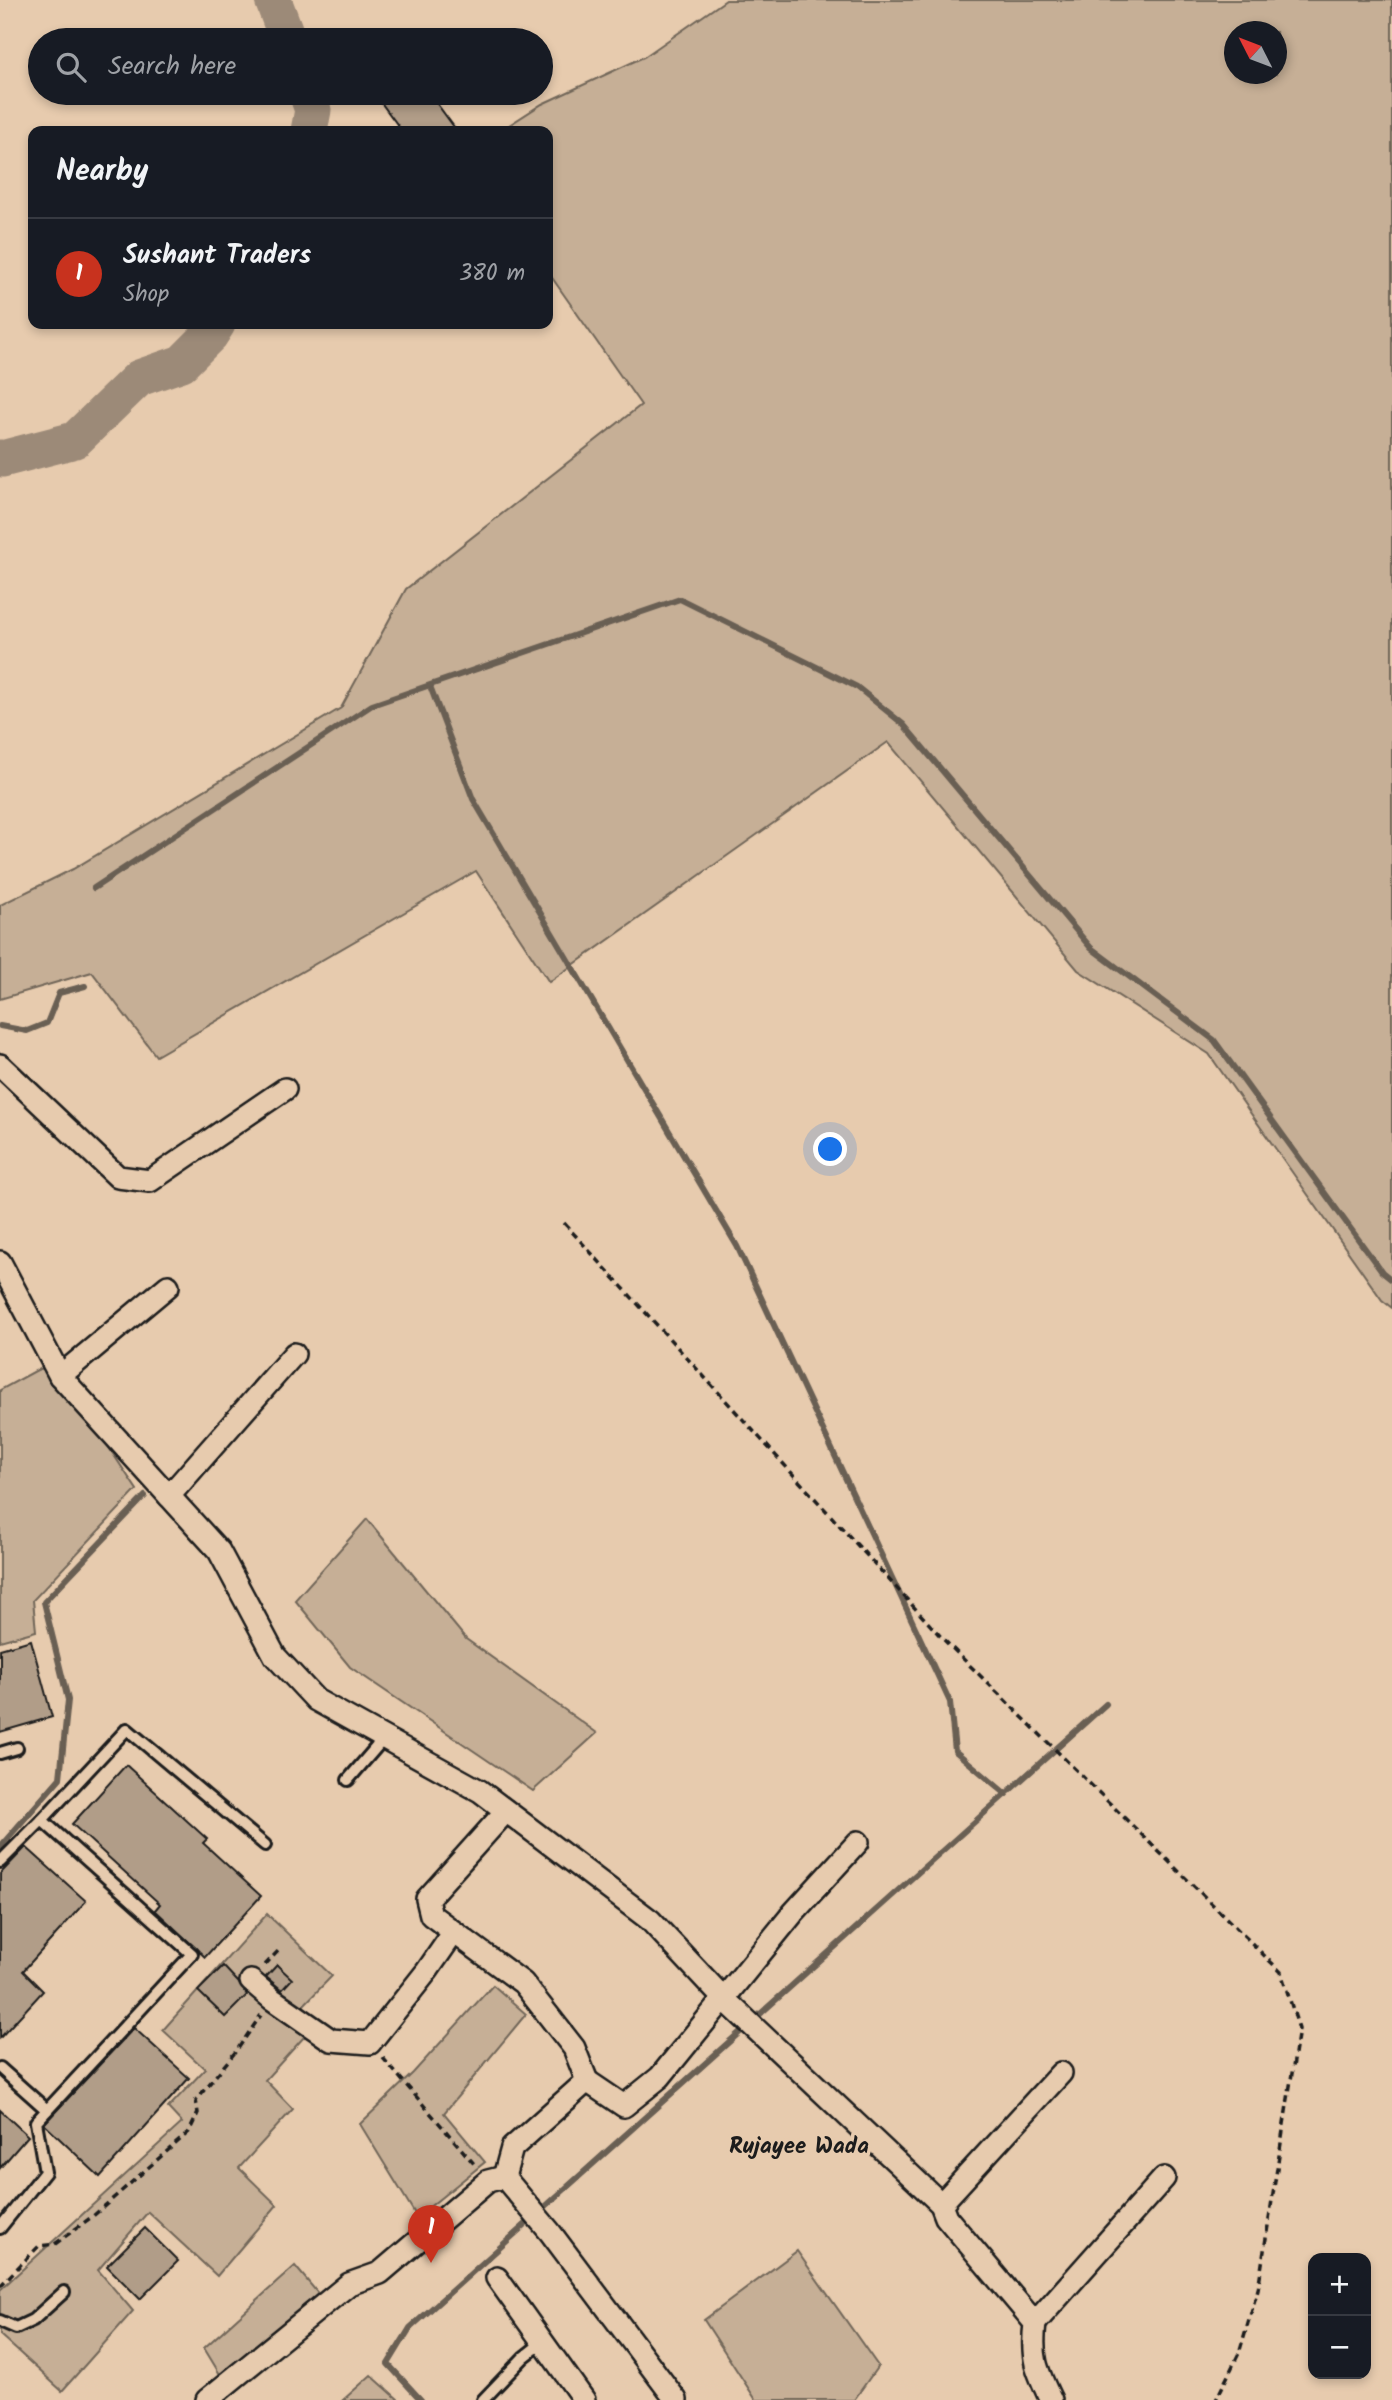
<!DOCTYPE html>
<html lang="en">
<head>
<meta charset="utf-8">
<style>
	:root { --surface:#171b24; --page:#20242c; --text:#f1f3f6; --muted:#9ea1a6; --line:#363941; --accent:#c8321e }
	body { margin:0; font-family:Kalam,sans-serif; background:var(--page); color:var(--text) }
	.controls { position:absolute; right:21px; bottom:21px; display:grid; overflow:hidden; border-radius:14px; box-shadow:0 4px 10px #0003 }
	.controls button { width:63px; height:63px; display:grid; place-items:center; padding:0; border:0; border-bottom:2px solid var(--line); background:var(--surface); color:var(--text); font:35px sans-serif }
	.compass { position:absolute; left:1224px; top:21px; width:63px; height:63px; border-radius:50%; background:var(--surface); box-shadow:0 4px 10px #0003; rotate:312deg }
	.you { position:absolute; left:831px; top:1150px; width:24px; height:24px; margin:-18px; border:5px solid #fff; border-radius:50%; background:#1a73e8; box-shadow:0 0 0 10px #1a73e833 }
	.badge { display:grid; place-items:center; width:46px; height:46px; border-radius:50%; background:var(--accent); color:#fff; font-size:23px; font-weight:700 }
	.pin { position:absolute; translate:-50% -58px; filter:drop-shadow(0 2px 4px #0008) }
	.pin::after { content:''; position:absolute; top:37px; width:24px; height:21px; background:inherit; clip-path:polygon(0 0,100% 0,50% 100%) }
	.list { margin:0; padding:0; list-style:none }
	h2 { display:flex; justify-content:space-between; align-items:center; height:91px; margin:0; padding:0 28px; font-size:30px }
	h2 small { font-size:23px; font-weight:400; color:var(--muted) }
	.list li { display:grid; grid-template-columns:46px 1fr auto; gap:21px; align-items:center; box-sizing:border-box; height:112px; padding:0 28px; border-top:2px solid var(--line) }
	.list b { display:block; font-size:26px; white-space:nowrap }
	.list p { margin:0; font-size:23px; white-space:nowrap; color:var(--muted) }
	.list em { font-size:23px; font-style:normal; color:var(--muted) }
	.icon { flex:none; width:38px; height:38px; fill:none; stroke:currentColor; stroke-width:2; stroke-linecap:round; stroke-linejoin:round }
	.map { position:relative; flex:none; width:1392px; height:2400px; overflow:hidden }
	.search { position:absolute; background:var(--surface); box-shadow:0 4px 10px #0003; left:28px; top:28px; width:525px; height:77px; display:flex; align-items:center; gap:18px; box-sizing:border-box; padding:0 24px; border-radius:38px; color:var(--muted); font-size:26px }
	.panel { position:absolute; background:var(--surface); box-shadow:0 4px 10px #0003; left:28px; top:126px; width:525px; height:203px; border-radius:14px }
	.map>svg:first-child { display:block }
	.green { fill:#c6af96; stroke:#716659; stroke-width:2; fill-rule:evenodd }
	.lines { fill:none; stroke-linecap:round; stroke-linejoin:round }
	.stream { stroke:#695e53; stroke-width:6 }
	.river { stroke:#9c8a78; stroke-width:37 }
	.building { fill:#b19d88; stroke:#1c1c1c; stroke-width:2 }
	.lane-casing { stroke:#1c1c1c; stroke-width:16 }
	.street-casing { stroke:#1c1c1c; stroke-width:26 }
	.path { stroke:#1c1c1c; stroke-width:3.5; stroke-dasharray:7 5; stroke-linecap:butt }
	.lane { stroke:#e7cbae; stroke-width:10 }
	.street { stroke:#e7cbae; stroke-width:21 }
	.labels { text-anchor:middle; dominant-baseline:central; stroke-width:7; stroke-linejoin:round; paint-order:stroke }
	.neighbourhood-label { font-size:23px; font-weight:bold; fill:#1c1c1c; stroke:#e7cbae }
</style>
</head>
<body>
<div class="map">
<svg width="1392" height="2400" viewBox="0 0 1392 2400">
	<rect width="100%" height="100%" fill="#e7cbae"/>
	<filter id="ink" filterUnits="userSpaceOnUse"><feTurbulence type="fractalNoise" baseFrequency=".0143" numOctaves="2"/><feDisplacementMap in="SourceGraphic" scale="14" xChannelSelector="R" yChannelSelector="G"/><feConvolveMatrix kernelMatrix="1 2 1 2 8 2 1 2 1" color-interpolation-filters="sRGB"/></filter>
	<g filter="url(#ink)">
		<!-- green -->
		<g class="green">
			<path d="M726,0H1392V1308L1382,1300L1209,1054L1078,970L888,742L549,982L476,871L156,1056L92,972L0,999V905L73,869L341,708L406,589L641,405L548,272V131H500L542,104L644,57ZM1234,32H1276V74H1234Z"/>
			<path d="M54,1365L137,1490L33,1600L36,1631L0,1641V1390L37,1370Z"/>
			<path d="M367,1519L466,1639L597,1733L533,1791L350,1667L295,1600Z"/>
			<path d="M267,1914L332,1976L298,2011L314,2026L265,2080L293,2109L239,2168L277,2205L217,2276L148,2212L98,2270L133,2311L62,2391L0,2335V2290L182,2123L168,2108L205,2069L163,2030Z"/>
			<path d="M493,1985L526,2014L444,2113L485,2162L417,2217L360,2124L413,2073Z"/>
			<path d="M797,2251L878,2366L854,2400H756L704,2320Z"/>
			<path d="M295,2266L321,2297L221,2376L204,2348Z"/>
			<path d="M371,2375L399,2400H343Z"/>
		</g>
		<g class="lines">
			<!-- stream -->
			<g class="stream">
				<path d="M430,686L473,799L737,1246L950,1702L955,1751L1006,1794"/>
				<path d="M94,888L372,705L680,599L857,687L903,724L1091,948L1214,1040L1382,1272L1392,1280"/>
				<path d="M0,1026L27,1031L47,1023L59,993L85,986"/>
				<path d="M0,1847L60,1778L68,1700L44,1602L145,1496"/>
				<path d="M421,2400L388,2364L410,2328L1106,1704"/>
			</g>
			<!-- river -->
			<g class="river">
				<path d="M273,0L288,40"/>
				<path d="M307,93L313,110L309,131"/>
				<path d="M0,458L2,459L75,440L139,378L182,363L210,335L217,324"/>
			</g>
		</g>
		<!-- building -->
		<g class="building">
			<path d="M374,93H429L457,131H402Z"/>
			<path d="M31,1640L52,1717L0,1732V1649Z"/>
			<path d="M126,1765L207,1839L203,1843L261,1896L205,1957L155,1910L160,1904L72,1824Z"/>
			<path d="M26,1847L86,1901L23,1971L43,1991L0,2038V1874Z"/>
			<path d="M277,1965L292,1979L282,1990L266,1977Z"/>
			<path d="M223,1966L238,1982L247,1995L225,2017L198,1991Z"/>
			<path d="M134,2028L189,2078L100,2177L44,2124Z"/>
			<path d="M0,2110L28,2136L0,2168Z"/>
			<path d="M145,2228L178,2261L140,2299L107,2266Z"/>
		</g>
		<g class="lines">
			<!-- lane casing -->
			<g class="lane-casing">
				<g id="lane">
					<path d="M0,1753L17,1748"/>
					<path d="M348,1780L385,1737"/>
					<path d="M42,1820L127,1729L265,1845"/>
					<path d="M0,1862L42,1820L192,1954L36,2122L45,2172L0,2228"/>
					<path d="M0,2068L47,2110"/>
					<path d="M0,2321L16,2328L33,2320L64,2292"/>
					<path d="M483,2400L524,2357L543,2342"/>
				</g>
			</g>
			<!-- street casing -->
			<g class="street-casing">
				<g id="street">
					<path d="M0,1065L118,1177L150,1181L285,1089"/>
					<path d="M0,1262L60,1376L219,1551L275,1656L316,1700L480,1791L650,1920L723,1998L941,2204L946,2217L1035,2323C1031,2358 1036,2369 1051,2400"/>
					<path d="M60,1376L168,1286"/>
					<path d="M169,1496L294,1354"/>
					<path d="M251,1981L272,1999L331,2040L370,2043L427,1971L454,1932"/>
					<path d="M587,2081L624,2106L660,2077L794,1912L858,1842"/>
					<path d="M504,2177L512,2148L587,2081L574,2048L523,1983L431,1915L427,1899L506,1811"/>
					<path d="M504,2177L550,2232L676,2400"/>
					<path d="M941,2204L1061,2073"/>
					<path d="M497,2278L584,2400"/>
					<path d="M1035,2323L1164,2178"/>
					<path d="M207,2400L349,2284L380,2273L488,2181L504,2177"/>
				</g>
			</g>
			<!-- path -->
			<g class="path">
				<path d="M564,1223L943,1639L1281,1972L1299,2029L1258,2289L1239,2353L1216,2400"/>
				<path d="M265,1965L280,1949"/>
				<path d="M383,2058L476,2166"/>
				<path d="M0,2286L39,2246L55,2244L93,2216L189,2132L198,2113L196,2100L237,2050L261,2015"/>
			</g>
			<!-- lane -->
			<use href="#lane" class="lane"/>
			<!-- street -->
			<use href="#street" class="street"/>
		</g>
	</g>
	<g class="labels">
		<!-- neighbourhood labels -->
		<g class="neighbourhood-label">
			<text x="799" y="2147">Rujayee Wada</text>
		</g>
	</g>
</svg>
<div class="controls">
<button>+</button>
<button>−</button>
</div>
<svg class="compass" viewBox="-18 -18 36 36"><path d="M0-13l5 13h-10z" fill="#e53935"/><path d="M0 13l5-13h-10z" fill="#9ea1a6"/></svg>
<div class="you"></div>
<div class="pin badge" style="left:431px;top:2263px">1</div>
<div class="search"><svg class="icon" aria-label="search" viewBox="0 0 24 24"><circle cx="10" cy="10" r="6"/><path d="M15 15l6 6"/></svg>Search here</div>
<section class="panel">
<h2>Nearby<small></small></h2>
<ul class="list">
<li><span class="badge">1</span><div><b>Sushant Traders</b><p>Shop</p></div><em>380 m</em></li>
</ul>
</section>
</div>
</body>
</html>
